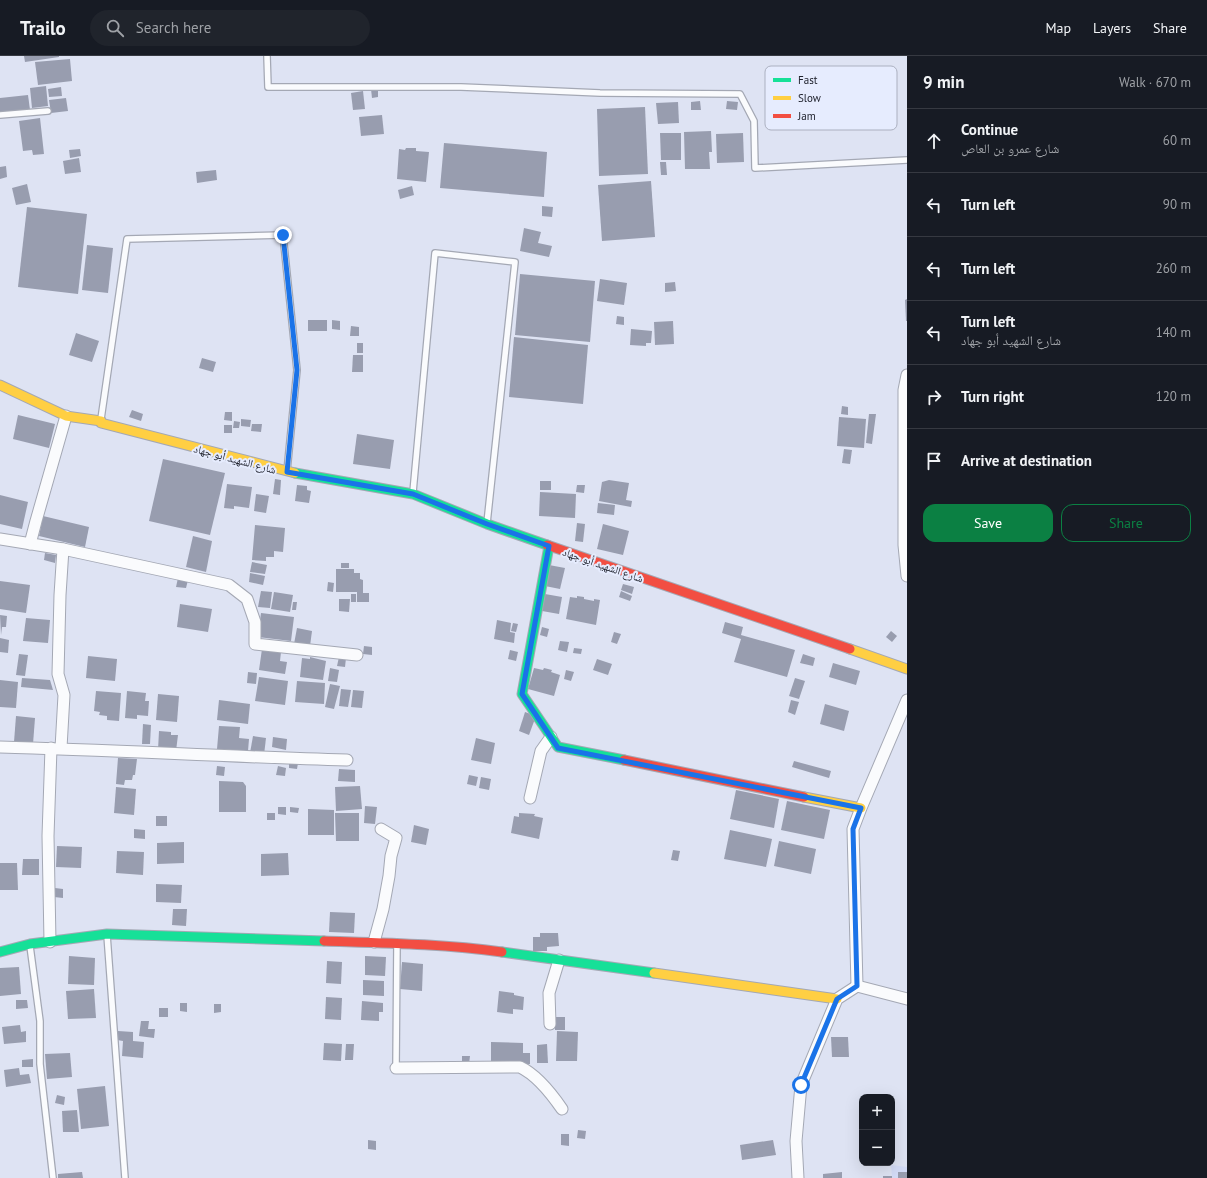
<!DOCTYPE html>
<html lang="en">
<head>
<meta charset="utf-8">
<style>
	:root { --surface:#171b24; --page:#20242c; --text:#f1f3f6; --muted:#9ea1a6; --line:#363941; --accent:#0b8043 }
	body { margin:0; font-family:"PT Sans","Noto Naskh Arabic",sans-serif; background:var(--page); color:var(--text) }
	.controls { position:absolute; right:12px; bottom:12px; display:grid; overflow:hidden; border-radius:8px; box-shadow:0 4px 16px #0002 }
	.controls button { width:36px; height:36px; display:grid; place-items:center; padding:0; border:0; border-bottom:1px solid var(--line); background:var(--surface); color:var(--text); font:20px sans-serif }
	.stop { position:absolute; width:12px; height:12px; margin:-9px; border:3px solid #1a73e8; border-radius:50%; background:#fff }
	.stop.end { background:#1a73e8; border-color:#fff; box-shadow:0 1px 4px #0008 }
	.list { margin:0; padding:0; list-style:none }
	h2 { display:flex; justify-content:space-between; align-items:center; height:52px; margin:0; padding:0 16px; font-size:17px }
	h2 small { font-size:13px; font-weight:400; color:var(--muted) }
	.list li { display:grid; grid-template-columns:26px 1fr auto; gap:12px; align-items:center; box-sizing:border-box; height:64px; padding:0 16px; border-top:1px solid var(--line) }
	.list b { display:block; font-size:15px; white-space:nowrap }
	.list p { margin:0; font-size:13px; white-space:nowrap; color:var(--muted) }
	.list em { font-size:13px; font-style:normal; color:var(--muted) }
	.actions { display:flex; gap:8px; padding:12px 16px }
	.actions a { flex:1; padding:9px 0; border:1px solid var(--accent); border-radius:12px; text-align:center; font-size:14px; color:var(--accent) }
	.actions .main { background:var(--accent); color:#fff }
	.icon { flex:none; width:22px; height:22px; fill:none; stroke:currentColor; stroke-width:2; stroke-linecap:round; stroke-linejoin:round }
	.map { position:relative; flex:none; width:907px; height:1122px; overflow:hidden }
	header { display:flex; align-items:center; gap:24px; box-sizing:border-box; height:56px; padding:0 20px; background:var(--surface); border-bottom:1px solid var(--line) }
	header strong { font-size:19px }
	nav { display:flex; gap:22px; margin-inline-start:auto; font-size:14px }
	.search { width:280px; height:36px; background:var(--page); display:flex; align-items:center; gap:10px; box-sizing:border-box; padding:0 14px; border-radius:22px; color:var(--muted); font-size:15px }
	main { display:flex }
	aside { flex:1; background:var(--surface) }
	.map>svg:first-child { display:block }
	.built { fill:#d3dbf6 }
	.building { fill:#989daf }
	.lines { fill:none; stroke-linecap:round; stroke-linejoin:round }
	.lane-casing { stroke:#a4a8b4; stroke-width:8 }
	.street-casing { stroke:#a4a8b4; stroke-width:13 }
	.fast-casing { stroke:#a4a8b4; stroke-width:11 }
	.slow-casing { stroke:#a4a8b4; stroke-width:11 }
	.jam-casing { stroke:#a4a8b4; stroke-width:11 }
	.lane { stroke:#fafbfd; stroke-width:5.5 }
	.street { stroke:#fafbfd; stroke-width:11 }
	.fast { stroke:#16e098; stroke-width:9 }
	.slow { stroke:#ffcf43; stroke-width:9 }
	.jam { stroke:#f24e42; stroke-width:9 }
	.route { stroke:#1a73e8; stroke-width:5 }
	.labels { text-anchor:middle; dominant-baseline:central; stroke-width:4; stroke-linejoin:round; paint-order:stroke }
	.street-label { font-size:11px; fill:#20232e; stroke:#e6ecfe }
	.key { fill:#e6ecfe; stroke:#abb0c0; stroke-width:1 }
	.key-label { font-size:11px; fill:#20232e }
</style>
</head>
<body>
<header>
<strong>Trailo</strong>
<div class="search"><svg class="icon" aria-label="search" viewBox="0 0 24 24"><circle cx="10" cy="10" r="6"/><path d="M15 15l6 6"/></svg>Search here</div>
<nav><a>Map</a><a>Layers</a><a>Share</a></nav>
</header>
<main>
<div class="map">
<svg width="907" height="1122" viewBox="0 0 907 1122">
	<rect width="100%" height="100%" fill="#dee3f3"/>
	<!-- built -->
	<path class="built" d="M891,1109L907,1111V1122H892Z"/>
	<!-- building -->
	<g class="building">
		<path d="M24,0H59V1L25,6Z"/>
		<path d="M70,3L72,25L38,29L35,6Z"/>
		<path d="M46,30L48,50L32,52L30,32Z"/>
		<path d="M61,31L62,40L49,41L48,33Z"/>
		<path d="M371,33H378V41L372,42Z"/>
		<path d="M363,35L365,53L353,54L351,37Z"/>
		<path d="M28,39L30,54L0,57V42Z"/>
		<path d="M66,42L68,55L51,57L49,44Z"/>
		<path d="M700,45L701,54H691V46Z"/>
		<path d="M727,45L738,46L737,54L726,53Z"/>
		<path d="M678,46L679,67L658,68L656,47Z"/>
		<path d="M645,51L648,118L599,120L597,53Z"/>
		<path d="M382,59L384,78L361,80L359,61Z"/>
		<path d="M40,62L44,98L33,99L32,94L23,95L19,65Z"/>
		<path d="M711,75L712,96H709L710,113H685L684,76Z"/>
		<path d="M660,77H681V104H661Z"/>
		<path d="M743,77L744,106L717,107L716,78Z"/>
		<path d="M444,87L547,96L544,141L440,132Z"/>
		<path d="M406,92H416V95L429,96L426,126L397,123L399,93L405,94Z"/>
		<path d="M80,93L81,100L70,102L69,94Z"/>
		<path d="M79,102L81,116L65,118L63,105Z"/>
		<path d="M660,106H666L667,119H661Z"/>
		<path d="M6,110L7,121L0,123V111Z"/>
		<path d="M216,114L217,124L197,127L196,116Z"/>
		<path d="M651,125L655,181L602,185L598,129Z"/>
		<path d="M27,128L31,146L16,149L12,132Z"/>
		<path d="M412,130L414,139L400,143L398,134Z"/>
		<path d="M542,150L553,151L552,161L542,160Z"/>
		<path d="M27,151L87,158L78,238L18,231Z"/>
		<path d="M524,172L541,176L538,187L552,190L549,201L520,195Z"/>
		<path d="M87,189L113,192L108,237L82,234Z"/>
		<path d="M520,218L595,225L590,286L515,279Z"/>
		<path d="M600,223L627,227L624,249L597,245Z"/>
		<path d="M675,226L676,235L665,236V227Z"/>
		<path d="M907,243V265H906L905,244Z"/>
		<path d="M617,260L624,261V269L616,268Z"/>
		<rect x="308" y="264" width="19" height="11"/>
		<path d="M332,264L340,265V274L332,273Z"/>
		<path d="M673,265L674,288L655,289L654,266Z"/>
		<path d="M351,270L359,271V280H350Z"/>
		<path d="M631,273L652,275L651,287H646V290L630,289Z"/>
		<path d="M76,277L99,285L92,306L69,299Z"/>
		<path d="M514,281L588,289L583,348L509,341Z"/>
		<rect x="357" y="287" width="6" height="10"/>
		<path d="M353,299H363V316H352Z"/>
		<path d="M202,302L216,306L213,316L199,312Z"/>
		<path d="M842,350L848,351V359L841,358Z"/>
		<path d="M132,354L143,358L141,365L129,361Z"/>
		<path d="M225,356H232V365L224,364Z"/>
		<path d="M869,358H876L872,388L866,387Z"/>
		<path d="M18,359L55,368L49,392L13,383Z"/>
		<path d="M839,361L866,363L864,392L837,390Z"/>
		<path d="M241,363L251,364L250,371L241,370Z"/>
		<path d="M234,365L240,366L239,372H233Z"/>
		<path d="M252,368H262L261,376L251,375Z"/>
		<rect x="224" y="369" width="8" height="8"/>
		<path d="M357,378L394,384L390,413L353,408Z"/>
		<path d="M844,393L852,394L850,408L842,407Z"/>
		<path d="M163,403L225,417L210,479L149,465Z"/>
		<path d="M275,423L281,424L280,439L273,438Z"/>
		<path d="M609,424L629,427L626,444L632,445L631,451L599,445L602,426Z"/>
		<rect x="540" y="425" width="11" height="9"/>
		<path d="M227,428L252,431L249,452L234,450V453L224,452Z"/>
		<path d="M297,429L307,430V434L311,435L309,447L295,445Z"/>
		<path d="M577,429H585L584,437L576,436Z"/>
		<path d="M540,436L576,438L575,462L539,460Z"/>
		<path d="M256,438L269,440L266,457L254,455Z"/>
		<path d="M0,439L28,446L22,473L0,468Z"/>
		<path d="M598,447L615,449L614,459L597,457Z"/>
		<path d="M43,460L89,471L85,491L39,480Z"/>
		<path d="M577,467L585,468L583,486L575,485Z"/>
		<path d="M603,468L629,475L623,499L597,493Z"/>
		<path d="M255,469L285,472L283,496L274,495V501H266V505L252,504Z"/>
		<path d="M193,480L212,485L206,516L186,511Z"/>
		<path d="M45,497L56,499L55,507L44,504Z"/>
		<path d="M252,506L267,509L265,518L250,516Z"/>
		<rect x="341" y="507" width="8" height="5"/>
		<path d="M549,509L565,512L560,533L545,530Z"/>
		<path d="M336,513H354V517H360V523L363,524V537H369V546H357V536H336Z"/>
		<path d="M250,517L265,520L263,529L249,526Z"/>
		<path d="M178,522L188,524L186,532L176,531Z"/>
		<path d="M0,525L30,529L26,557L0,553Z"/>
		<path d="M328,526L334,527L333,536L327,535Z"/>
		<path d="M623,528L634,531L632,538L621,534Z"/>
		<path d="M261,535L272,536L270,552L258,551Z"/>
		<path d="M621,535L632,540L630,545L619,541Z"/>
		<path d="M274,536L293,539L290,556L271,553Z"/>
		<rect x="351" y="538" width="5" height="8"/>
		<path d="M545,538L562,541L559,558L542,555Z"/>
		<path d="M577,540L584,541V543L594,545V543L600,544L596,569L566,563L570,541L577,542Z"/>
		<path d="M339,543H350L349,556L339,555Z"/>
		<path d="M293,546H297L296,554H292Z"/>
		<path d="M180,548L212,553L208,576L177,571Z"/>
		<path d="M261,557L294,561L291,585L258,581Z"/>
		<path d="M0,559L7,560L6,571H2L1,579Z"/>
		<path d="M26,562L50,564L48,587L23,585Z"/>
		<path d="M497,564L511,567L510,576L515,577L514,587L494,583Z"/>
		<path d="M725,566L743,571L741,579L795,594L787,621L734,606L741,583L722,577Z"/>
		<path d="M513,567L518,568L516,576L511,575Z"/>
		<path d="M542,571L549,573L547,581L540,579Z"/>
		<path d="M297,572L312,575L310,590L294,588Z"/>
		<path d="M891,575L897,580L892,586L886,581Z"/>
		<path d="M614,576L621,578L617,588L611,586Z"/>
		<path d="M0,582L9,584L8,597L0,596Z"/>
		<path d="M560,585L569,586L567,596L558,594Z"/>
		<path d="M364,590L372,591V599L363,598Z"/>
		<path d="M574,592L582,593L581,598L573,597Z"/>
		<path d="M262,593L281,596L280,605L287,606L285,618L259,614Z"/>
		<path d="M510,594L518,596L516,605L508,603Z"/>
		<path d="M19,598L28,599L25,620L16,619Z"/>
		<path d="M803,598L815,602L813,610L800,607Z"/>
		<path d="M88,600L117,603L115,625L86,622Z"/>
		<path d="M310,601L326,605L323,624L300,621L302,602L310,603Z"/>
		<path d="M339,601L346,602L345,611L337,610Z"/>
		<path d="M597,603L612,608L608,619L593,614Z"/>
		<path d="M833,607L860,615L856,629L829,621Z"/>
		<path d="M330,612L339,614L337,626L328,625Z"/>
		<path d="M534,612L543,614L544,612L552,614L551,616L560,619L554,640L528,633Z"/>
		<path d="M566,614L574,616L571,625L564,623Z"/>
		<path d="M248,616L257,617L256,628L247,627Z"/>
		<path d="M259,621L288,625L285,649L255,645Z"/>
		<path d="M22,622L50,624L53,634L21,631Z"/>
		<path d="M795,622L805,625L799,643L789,640Z"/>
		<path d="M0,624L18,626L16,652L0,651Z"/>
		<path d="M297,625L325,627L324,648L295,646Z"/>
		<path d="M330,628L340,630L334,653L325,651Z"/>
		<path d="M341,633L351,634L348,651L339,650Z"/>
		<path d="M353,634L364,635L362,652L351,651Z"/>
		<path d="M96,635L121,637L119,665L107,664V660L99,659L100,656L94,655Z"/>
		<path d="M127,635L146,637L145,645H149L148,660L137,659V663L125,662Z"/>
		<path d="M158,638L179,640L177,666L156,664Z"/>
		<path d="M219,644L250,648L248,668L217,664Z"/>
		<path d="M791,644L799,646L795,659L788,656Z"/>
		<path d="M825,648L849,655L844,675L820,668Z"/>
		<path d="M525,656L536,660L529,679L519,675Z"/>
		<path d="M16,660L35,662L33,688L14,686Z"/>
		<path d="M143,668L151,669L150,688H142Z"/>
		<path d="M219,670L240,671L239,682L249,683L248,695L217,693Z"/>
		<path d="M159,675L171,676V679H178L176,695L158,694Z"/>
		<path d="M253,680L266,682L264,699L250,697Z"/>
		<path d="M273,681L287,683L286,694L272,691Z"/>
		<path d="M476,682L495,687L491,708L471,704Z"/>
		<path d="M118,702L137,703L135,719H133L132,724H125L124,729L116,728Z"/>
		<path d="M794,705L831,715L829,722L792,711Z"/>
		<path d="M289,706L298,707L297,713L289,712Z"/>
		<path d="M217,710L225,711L224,720L216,719Z"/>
		<path d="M278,710L286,712L285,720L276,719Z"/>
		<path d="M339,713L355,714V726L338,725Z"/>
		<path d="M469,719L478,721L476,730L467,728Z"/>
		<path d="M481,721L491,723L489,734L479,732Z"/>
		<path d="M219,725L243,726L246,730V756H219Z"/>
		<path d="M360,730L362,753L336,755L335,731Z"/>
		<path d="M116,731L136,733L134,759L114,757Z"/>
		<path d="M736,734L779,743L774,772L730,763Z"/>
		<path d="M787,745L830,754L824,783L781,774Z"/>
		<path d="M365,750L377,751L375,768L364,767Z"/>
		<path d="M278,751H286V759L278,758Z"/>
		<path d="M290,751L299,752L298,757L290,756Z"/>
		<path d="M308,753L334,754V779H308Z"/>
		<rect x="267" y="757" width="8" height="7"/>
		<path d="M335,757H359V785H336Z"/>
		<path d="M519,757L535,758L534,760L543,762L539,783L511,777L514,760L519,761Z"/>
		<rect x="156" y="760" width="11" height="10"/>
		<path d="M414,769L429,773L426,789L411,786Z"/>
		<path d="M134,773L145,774V783L134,782Z"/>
		<path d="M730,774L772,783L766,811L724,803Z"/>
		<path d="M779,785L816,793L811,818L774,810Z"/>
		<path d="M184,786V807L157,808V787Z"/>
		<path d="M57,790L82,791L81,812L56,811Z"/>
		<path d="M673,794L680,795L678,805L671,804Z"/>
		<path d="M117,795L144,796L143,819L116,817Z"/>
		<path d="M288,797L289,819L261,820V798Z"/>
		<path d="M23,803H39V819H22Z"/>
		<path d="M0,807H17L18,834H0Z"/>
		<path d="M156,828L182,829L181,847L156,846Z"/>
		<path d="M55,832L63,833V842L54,841Z"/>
		<path d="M173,853H187L186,870L172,869Z"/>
		<path d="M330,856L355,857L354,877L329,876Z"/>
		<path d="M540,877H558L559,890L547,891V895H533V881H540Z"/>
		<path d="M69,900L95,902L94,929L68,928Z"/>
		<path d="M365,900L386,901L385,920L365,919Z"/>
		<path d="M327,905L342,906L341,928L326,927Z"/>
		<path d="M402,906L423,908L422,935L400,933Z"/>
		<path d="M19,911L21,938L0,940V912Z"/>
		<path d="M363,924L384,925V940L363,939Z"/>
		<path d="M94,933L96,962L68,963L66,935Z"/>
		<path d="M499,935L514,937V939L524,941L523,954L513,953V958L497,956Z"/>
		<path d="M326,941L342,942L341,964L325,963Z"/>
		<path d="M16,944H27L28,952L16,953Z"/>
		<path d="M362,945L383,947V956H379V965L361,964Z"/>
		<path d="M180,947H187V956L180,955Z"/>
		<path d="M214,948H221V956L214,957Z"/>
		<rect x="159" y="952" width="9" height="9"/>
		<rect x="555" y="961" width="10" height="13"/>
		<path d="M141,965H149L148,973H155L154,982L139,980Z"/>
		<path d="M20,969L21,976L26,975V986L4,988L2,971Z"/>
		<path d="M118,975L133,976V985L144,986L143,1002L122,1000L123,985L117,984Z"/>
		<path d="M557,975L578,976L577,1005H556Z"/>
		<path d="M831,981H848L849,1001H832Z"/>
		<path d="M491,986L523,987V997H530V1008H491Z"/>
		<path d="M324,987L342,988L341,1005L323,1004Z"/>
		<path d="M346,988H354L353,1004H345Z"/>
		<path d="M547,988L548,1007H537V989Z"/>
		<path d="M70,997L72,1021L47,1023L45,998Z"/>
		<path d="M462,1000H470L469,1008H462Z"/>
		<path d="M33,1003V1011H22V1004Z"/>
		<path d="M19,1012L20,1019L29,1018L31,1027L6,1031L4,1014Z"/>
		<path d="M105,1030L109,1070L81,1073L77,1033Z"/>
		<path d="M57,1039L65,1041L64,1049L55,1047Z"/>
		<path d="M77,1054L79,1076H63L62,1055Z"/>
		<path d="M578,1074L586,1075L585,1083L577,1082Z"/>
		<path d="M561,1078H569V1090L561,1089Z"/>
		<path d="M368,1084L376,1085V1094L368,1093Z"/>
		<path d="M773,1084L776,1099L742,1104L740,1089Z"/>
		<path d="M82,1116L83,1122H58V1118Z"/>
		<path d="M842,1116V1122H823V1118Z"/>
		<rect x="898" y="1116" width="9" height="6"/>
		<rect x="883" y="1120" width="9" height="2"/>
	</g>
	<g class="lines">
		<!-- lane casing -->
		<g class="lane-casing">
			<g id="lane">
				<path d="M267,0L268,31H461L600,37L740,38L754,65L755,112L907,104"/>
				<path d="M0,59L48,55"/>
				<path d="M101,363L127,183L283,179L297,314L287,415"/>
				<path d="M413,436L435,197L515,206L487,467"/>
				<path d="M107,879L125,1122"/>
				<path d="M30,890L40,965V1008L53,1122"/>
				<path d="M396,1012L397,887"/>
			</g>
		</g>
		<!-- street casing -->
		<g class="street-casing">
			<g id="street">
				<path d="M907,319L904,334V489L907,520"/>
				<path d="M0,483L63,493L229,529L247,543L255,566V588L357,599"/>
				<path d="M30,488L36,465L66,360"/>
				<path d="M0,691C116,694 232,701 347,704"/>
				<path d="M61,692L64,639L58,618L60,539L63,493"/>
				<path d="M530,742L541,695L551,681"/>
				<path d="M50,886L48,780L51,692"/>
				<path d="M374,886L383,853L389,820L391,800L396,782L381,773"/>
				<path d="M857,930L853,773L861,752L907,644"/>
				<path d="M857,930L907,943"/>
				<path d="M550,968L549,937L559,904"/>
				<path d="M396,1012L520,1011C537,1019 551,1037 562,1053"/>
				<path d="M798,1122L796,1085L801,1029L837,943L857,930"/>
			</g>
		</g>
		<!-- fast casing -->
		<g class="fast-casing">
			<g id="fast">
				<path d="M295,417L413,438L487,468L547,489"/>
				<path d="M549,490L522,638L558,691L624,704"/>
				<path d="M0,896L30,888L107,878L324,885"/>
				<path d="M502,896L654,917"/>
			</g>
		</g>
		<!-- slow casing -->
		<g class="slow-casing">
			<g id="slow">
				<path d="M0,329L66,360L101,365V367L295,417"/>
				<path d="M850,593L907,613"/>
				<path d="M804,741L861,752"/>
				<path d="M654,917L837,943"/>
			</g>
		</g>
		<!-- jam casing -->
		<g class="jam-casing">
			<g id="jam">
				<path d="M547,489L850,593"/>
				<path d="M624,704L804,741"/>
				<path d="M324,885C383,887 443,888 502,896"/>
			</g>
		</g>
		<!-- lane -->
		<use href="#lane" class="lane"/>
		<!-- street -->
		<use href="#street" class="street"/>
		<!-- fast -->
		<use href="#fast" class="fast"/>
		<!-- slow -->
		<use href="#slow" class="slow"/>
		<!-- jam -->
		<use href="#jam" class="jam"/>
	</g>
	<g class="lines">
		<!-- route -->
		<path class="route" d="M283,179L297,314L287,416L413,438L487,468L549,490L522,638L558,692L861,752L853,773L857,930L837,943L801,1029"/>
	</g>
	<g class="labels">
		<!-- street labels -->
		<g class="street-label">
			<text transform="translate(235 403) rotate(15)">شارع الشهيد أبو جهاد</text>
			<text transform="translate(603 509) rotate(19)">شارع الشهيد أبو جهاد</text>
		</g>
	</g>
	<!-- legend -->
	<rect x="765" y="10" width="132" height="64" rx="6" class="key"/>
	<rect x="773" y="22" width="18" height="4" fill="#16e098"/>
	<rect x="773" y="40" width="18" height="4" fill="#ffcf43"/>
	<rect x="773" y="58" width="18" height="4" fill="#f24e42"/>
	<g class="key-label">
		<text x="798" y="28">Fast</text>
		<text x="798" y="46">Slow</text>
		<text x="798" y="64">Jam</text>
	</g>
</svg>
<div class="controls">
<button>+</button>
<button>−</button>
</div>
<div class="stop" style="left:801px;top:1029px"></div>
<div class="stop end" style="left:283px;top:179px"></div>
</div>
<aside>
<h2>9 min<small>Walk · 670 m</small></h2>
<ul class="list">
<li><svg class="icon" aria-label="ahead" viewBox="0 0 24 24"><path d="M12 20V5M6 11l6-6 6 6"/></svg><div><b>Continue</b><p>شارع عمرو بن العاص</p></div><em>60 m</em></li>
<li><svg class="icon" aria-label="left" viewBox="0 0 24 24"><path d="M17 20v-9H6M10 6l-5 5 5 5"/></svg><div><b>Turn left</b></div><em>90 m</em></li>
<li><svg class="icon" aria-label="left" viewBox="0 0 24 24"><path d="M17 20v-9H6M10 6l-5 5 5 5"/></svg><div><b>Turn left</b></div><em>260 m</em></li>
<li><svg class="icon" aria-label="left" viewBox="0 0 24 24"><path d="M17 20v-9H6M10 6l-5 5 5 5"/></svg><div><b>Turn left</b><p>شارع الشهيد أبو جهاد</p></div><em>140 m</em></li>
<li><svg class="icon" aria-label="right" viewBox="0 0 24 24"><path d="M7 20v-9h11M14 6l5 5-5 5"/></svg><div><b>Turn right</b></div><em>120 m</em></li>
<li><svg class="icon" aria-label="arrive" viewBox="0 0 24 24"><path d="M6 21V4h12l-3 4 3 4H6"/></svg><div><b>Arrive at destination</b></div></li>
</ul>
<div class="actions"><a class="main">Save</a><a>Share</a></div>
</aside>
</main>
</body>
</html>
